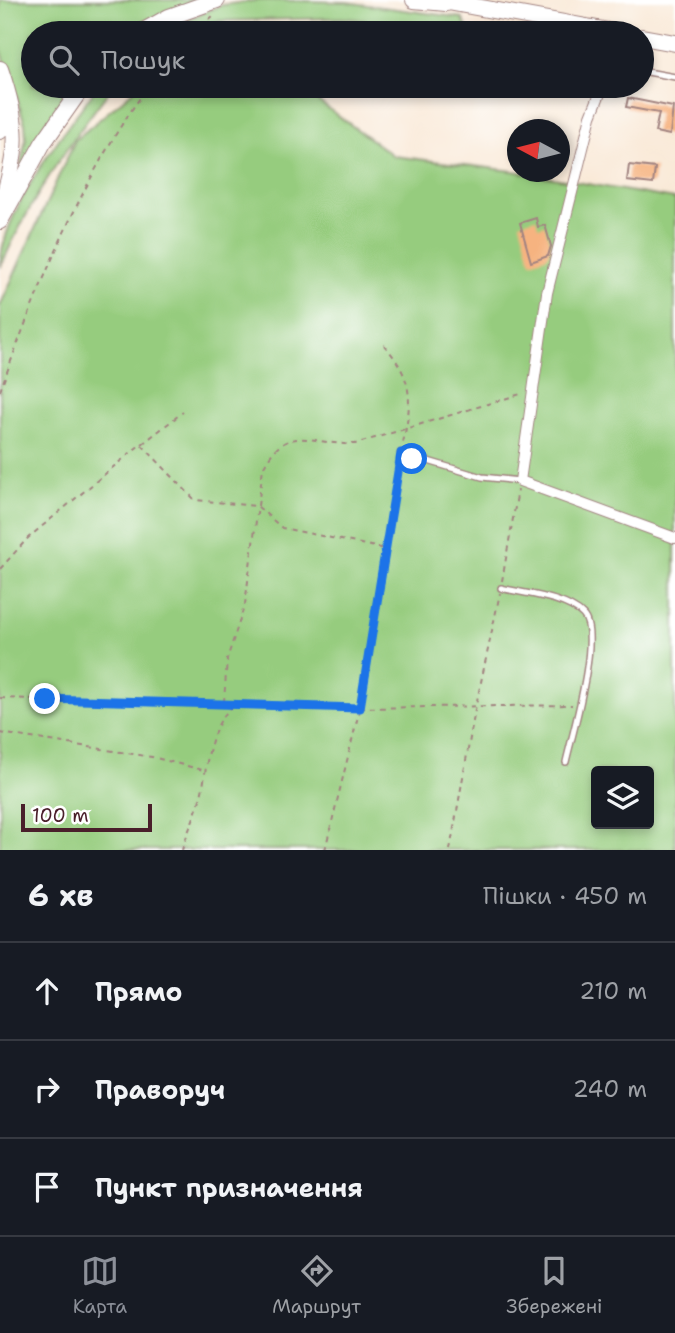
<!DOCTYPE html>
<html lang="uk">
<head>
<meta charset="utf-8">
<style>
	:root { --surface:#171b24; --page:#20242c; --text:#f1f3f6; --muted:#9ea1a6; --line:#363941; --accent:#8c9099 }
	body { margin:0; font-family:"Shantell Sans",sans-serif; background:var(--page); color:var(--text) }
	.controls { position:absolute; right:21px; bottom:21px; display:grid; overflow:hidden; border-radius:7px; box-shadow:0 4px 10px #0003 }
	.controls button { width:63px; height:63px; display:grid; place-items:center; padding:0; border:0; border-bottom:2px solid var(--line); background:var(--surface); color:var(--text); font:35px sans-serif }
	.compass { position:absolute; left:507px; top:119px; width:63px; height:63px; border-radius:50%; background:var(--surface); box-shadow:0 4px 10px #0003; rotate:277deg }
	.scale { position:absolute; left:21px; bottom:18px; width:131px; box-sizing:border-box; padding-left:7px; border:4px solid #4a1f2b; border-top:0; font-size:19px; line-height:24px; white-space:nowrap; color:#4a1f2b; -webkit-text-stroke:5px #fff; paint-order:stroke }
	.stop { position:absolute; width:21px; height:21px; margin:-16px; border:5px solid #1a73e8; border-radius:50%; background:#fff }
	.stop.end { background:#1a73e8; border-color:#fff; box-shadow:0 2px 7px #0008 }
	.list { margin:0; padding:0; list-style:none }
	h2 { display:flex; justify-content:space-between; align-items:center; height:91px; margin:0; padding:0 28px; font-size:30px }
	h2 small { font-size:23px; font-weight:400; color:var(--muted) }
	.list li { display:grid; grid-template-columns:46px 1fr auto; gap:21px; align-items:center; box-sizing:border-box; height:98px; padding:0 28px; border-top:2px solid var(--line) }
	.list b { display:block; font-size:26px; white-space:nowrap }
	.list em { font-size:23px; font-style:normal; color:var(--muted) }
	.icon { flex:none; width:38px; height:38px; fill:none; stroke:currentColor; stroke-width:2; stroke-linecap:round; stroke-linejoin:round }
	.map { position:relative; flex:none; width:675px; height:850px; overflow:hidden }
	.search { position:absolute; background:var(--surface); box-shadow:0 4px 10px #0003; left:21px; right:21px; top:21px; height:77px; display:flex; align-items:center; gap:18px; box-sizing:border-box; padding:0 24px; border-radius:38px; color:var(--muted); font-size:26px }
	.sheet { height:385px; background:var(--surface) }
	nav { display:flex; justify-content:space-around; align-items:center; box-sizing:border-box; height:98px; border-top:2px solid var(--line); background:var(--surface); font-size:19px; color:var(--muted) }
	nav a { display:grid; justify-items:center; gap:4px }
	nav .on { color:var(--accent) }
	.map>svg:first-child { display:block }
	.green { fill:#96cc7e; stroke:#707654; stroke-width:2; fill-rule:evenodd }
	.building { fill:#f6b380 }
	.lines { fill:none; stroke-linecap:round; stroke-linejoin:round }
	.service-casing { stroke:#a28481; stroke-width:8 }
	.minor-casing { stroke:#a28481; stroke-width:12 }
	.primary-casing { stroke:#a28481; stroke-width:18 }
	.trunk-casing { stroke:#a28481; stroke-width:18 }
	.path { stroke:#a28481; stroke-width:2; stroke-dasharray:5 5; stroke-linecap:butt }
	.service { stroke:#fff; stroke-width:5 }
	.minor { stroke:#fff; stroke-width:10 }
	.primary { stroke:#fff; stroke-width:16 }
	.trunk { stroke:#fff; stroke-width:16 }
	.route { stroke:#1a73e8; stroke-width:9 }
</style>
</head>
<body>
<div class="map">
<svg width="675" height="850" viewBox="0 0 675 850">
	<rect width="100%" height="100%" fill="#fff"/>
	<filter id="ink" filterUnits="userSpaceOnUse"><feTurbulence type="fractalNoise" baseFrequency=".0143" numOctaves="2"/><feDisplacementMap in="SourceGraphic" scale="14" xChannelSelector="R" yChannelSelector="G"/><feConvolveMatrix kernelMatrix="1 2 1 2 8 2 1 2 1" color-interpolation-filters="sRGB"/></filter>
	<filter id="wash" filterUnits="userSpaceOnUse"><feTurbulence type="fractalNoise" baseFrequency=".00686" numOctaves="4" result="noise"/><feDisplacementMap in="SourceGraphic" scale="28" xChannelSelector="R" yChannelSelector="G"/><feGaussianBlur stdDeviation="1.57" result="paint"/><feColorMatrix in="noise" values="0 0 0 0 0 0 0 0 0 0 0 0 0 0 0 0 0 1.4 0 .05"/><feComposite in="paint" operator="in"/></filter>
	<g filter="url(#wash)">
		<rect width="100%" height="100%" fill="#f9e9d7"/>
		<!-- green -->
		<g class="green">
			<path d="M0,0H199L132,33H33V86H80L19,174L26,138L25,124L0,46Z"/>
			<path d="M260,0L346,2L462,18L470,33L343,18L218,21L212,24L224,33H201L206,28L197,33H154L222,5Z"/>
			<path d="M98,86H113C66,147 32,197 0,268C0,214 65,129 98,86Z"/>
			<path d="M139,86H297L394,156L513,171L675,199V850H0V306L75,140ZM596,771H649V824H596Z"/>
		</g>
		<g id="blocks">
			<!-- building -->
			<g class="building">
				<path d="M628,98L673,107L670,135L655,132L659,113L626,107Z"/>
				<path d="M629,165L655,168L653,184L627,181Z"/>
				<path d="M536,218L538,227L545,225L551,246L548,256L531,262L520,223Z"/>
			</g>
		</g>
	</g>
	<g filter="url(#ink)">
		<use href="#blocks" fill-opacity="0" stroke="#a28481" stroke-width="2"/>
		<g class="lines">
			<!-- service casing -->
			<g class="service-casing">
				<g id="service">
					<path d="M642,71L675,77"/>
					<path d="M401,453L482,477L520,481"/>
					<path d="M501,588C525,594 565,597 583,615C602,634 572,735 566,762"/>
				</g>
			</g>
			<!-- minor casing -->
			<g class="minor-casing">
				<path id="minor" d="M603,86L591,116L547,293L520,481L675,538"/>
			</g>
			<!-- primary casing -->
			<g class="primary-casing">
				<path id="primary" d="M0,69C20,127 19,151 0,209"/>
			</g>
			<!-- trunk casing -->
			<g class="trunk-casing">
				<g id="trunk">
					<path d="M414,0L446,3"/>
					<path d="M437,0L620,33"/>
					<path d="M140,33L169,17L217,0"/>
					<path d="M642,37L675,43"/>
					<path d="M0,86L3,114L0,131"/>
					<path d="M0,221L43,143L83,86"/>
				</g>
			</g>
			<!-- path -->
			<g class="path">
				<path d="M194,33L214,15"/>
				<path d="M384,345C415,380 412,403 402,447"/>
				<path d="M0,391C35,294 86,167 149,86"/>
				<path d="M142,444L183,412"/>
				<path d="M0,569L28,538L141,444L195,500L257,506L282,528L385,549"/>
				<path d="M502,581L518,490"/>
				<path d="M0,698L360,708L572,705"/>
				<path d="M224,702L227,659L245,604L263,468C288,420 312,446 355,444L524,393"/>
				<path d="M0,733L152,757L203,770"/>
				<path d="M182,850C188,830 199,808 203,787C207,761 211,719 237,704"/>
				<path d="M325,850L360,708L400,459"/>
				<path d="M450,850L475,710L500,593"/>
			</g>
			<!-- service -->
			<use href="#service" class="service"/>
			<!-- minor -->
			<use href="#minor" class="minor"/>
			<!-- primary -->
			<use href="#primary" class="primary"/>
			<!-- trunk -->
			<use href="#trunk" class="trunk"/>
		</g>
	</g>
	<g class="lines" filter="url(#ink)">
		<!-- route -->
		<path class="route" d="M45,699L360,708L401,453L412,459"/>
	</g>
</svg>
<div class="controls">
<button><svg class="icon" aria-label="layers" viewBox="0 0 24 24"><path d="M12 4l9 5-9 5-9-5zM3 14l9 5 9-5"/></svg></button>
</div>
<svg class="compass" viewBox="-18 -18 36 36"><path d="M0-13l5 13h-10z" fill="#e53935"/><path d="M0 13l5-13h-10z" fill="#9ea1a6"/></svg>
<div class="scale">100 m</div>
<div class="stop" style="left:412px;top:459px"></div>
<div class="stop end" style="left:45px;top:699px"></div>
<div class="search"><svg class="icon" aria-label="search" viewBox="0 0 24 24"><circle cx="10" cy="10" r="6"/><path d="M15 15l6 6"/></svg>Пошук</div>
</div>
<section class="sheet">
<h2>6 хв<small>Пішки · 450 m</small></h2>
<ul class="list">
<li><svg class="icon" aria-label="ahead" viewBox="0 0 24 24"><path d="M12 20V5M6 11l6-6 6 6"/></svg><div><b>Прямо</b></div><em>210 m</em></li>
<li><svg class="icon" aria-label="right" viewBox="0 0 24 24"><path d="M7 20v-9h11M14 6l5 5-5 5"/></svg><div><b>Праворуч</b></div><em>240 m</em></li>
<li><svg class="icon" aria-label="arrive" viewBox="0 0 24 24"><path d="M6 21V4h12l-3 4 3 4H6"/></svg><div><b>Пункт призначення</b></div></li>
</ul>
</section>
<nav>
<a class="on"><svg class="icon" aria-label="map" viewBox="0 0 24 24"><path d="M3 6l6-2 6 2 6-2v14l-6 2-6-2-6 2zM9 4v14M15 6v14"/></svg>Карта</a>
<a><svg class="icon" aria-label="directions" viewBox="0 0 24 24"><path d="M12 3l9 9-9 9-9-9zM9 14v-3h6M13 9l2 2-2 2"/></svg>Маршрут</a>
<a><svg class="icon" aria-label="saved" viewBox="0 0 24 24"><path d="M7 4h10v16l-5-4-5 4z"/></svg>Збережені</a>
</nav>
</body>
</html>
